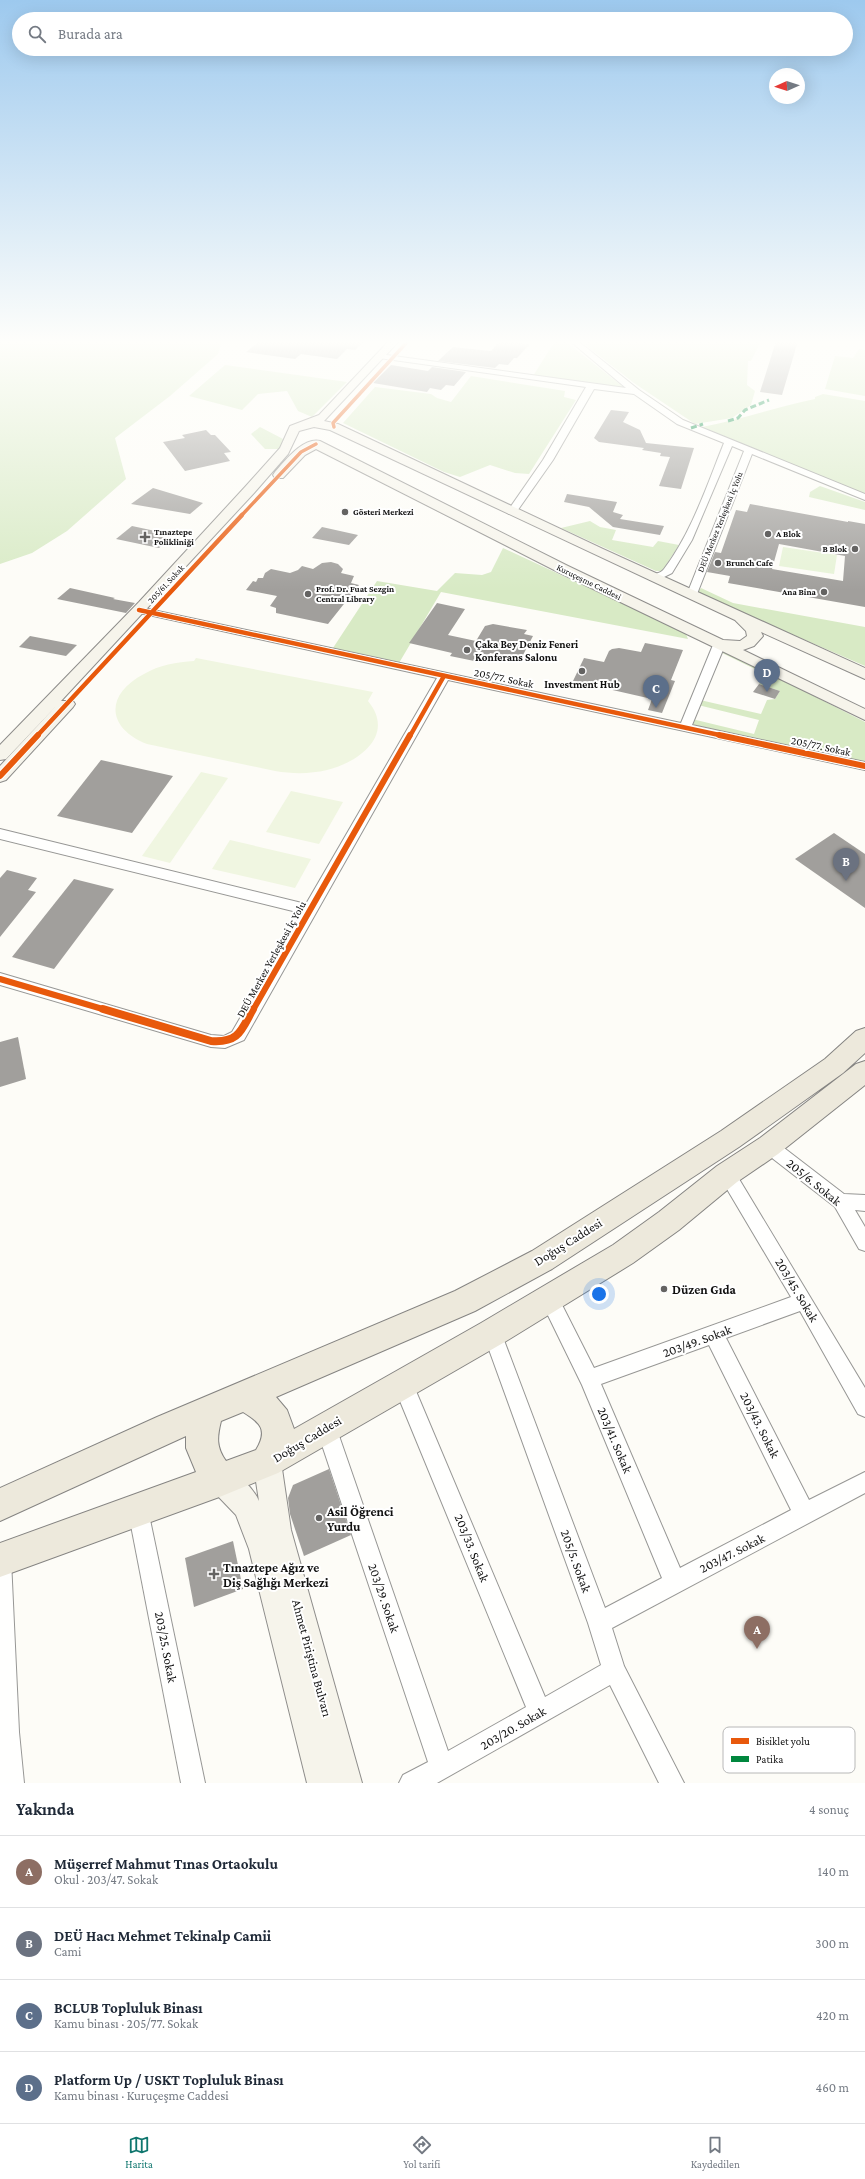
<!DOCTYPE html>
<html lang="tr">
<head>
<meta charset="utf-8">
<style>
	:root { --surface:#fff; --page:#f6f6f7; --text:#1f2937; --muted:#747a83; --line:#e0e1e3; --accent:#0f766e }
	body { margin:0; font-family:"Crimson Pro",serif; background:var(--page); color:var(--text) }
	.compass { position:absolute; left:769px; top:68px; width:36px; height:36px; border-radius:50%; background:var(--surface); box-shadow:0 4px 16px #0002; rotate:267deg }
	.you { position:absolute; left:599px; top:1294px; width:14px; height:14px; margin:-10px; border:3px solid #fff; border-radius:50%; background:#1a73e8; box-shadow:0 0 0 6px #1a73e833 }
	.badge { display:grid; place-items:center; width:26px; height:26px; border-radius:50%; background:var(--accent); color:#fff; font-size:13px; font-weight:700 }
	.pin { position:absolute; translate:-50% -33px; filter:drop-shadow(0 1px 2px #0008) }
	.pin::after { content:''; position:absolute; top:21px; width:14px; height:12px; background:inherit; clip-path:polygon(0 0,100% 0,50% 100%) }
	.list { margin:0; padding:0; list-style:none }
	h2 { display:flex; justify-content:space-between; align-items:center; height:52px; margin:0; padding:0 16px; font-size:17px }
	h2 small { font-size:13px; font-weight:400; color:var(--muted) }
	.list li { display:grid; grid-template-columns:26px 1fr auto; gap:12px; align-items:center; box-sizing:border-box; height:72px; padding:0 16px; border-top:1px solid var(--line) }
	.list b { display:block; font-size:15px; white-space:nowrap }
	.list p { margin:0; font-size:13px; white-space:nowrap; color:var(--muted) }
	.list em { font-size:13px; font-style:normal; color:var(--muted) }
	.icon { flex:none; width:22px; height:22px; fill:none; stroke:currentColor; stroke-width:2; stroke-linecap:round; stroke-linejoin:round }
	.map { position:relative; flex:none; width:865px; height:1783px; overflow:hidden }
	.search { position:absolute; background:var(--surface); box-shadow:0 4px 16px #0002; left:12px; right:12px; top:12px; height:44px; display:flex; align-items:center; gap:10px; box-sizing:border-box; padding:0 14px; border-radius:22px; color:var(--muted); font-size:15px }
	.sheet { height:340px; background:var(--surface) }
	nav { display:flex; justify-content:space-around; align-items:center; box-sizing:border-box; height:56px; border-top:1px solid var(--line); background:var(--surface); font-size:11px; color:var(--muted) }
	nav a { display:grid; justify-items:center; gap:2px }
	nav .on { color:var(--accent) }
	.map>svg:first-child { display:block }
	.green { fill:#e7f3d7 }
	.forest { fill:#d8eac5 }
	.pitch { fill:#f0f6e1 }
	.building { fill:#a19f9c; fill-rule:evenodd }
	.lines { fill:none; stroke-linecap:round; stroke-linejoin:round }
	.street-casing { stroke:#979795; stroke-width:2 }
	.secondary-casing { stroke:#8e8d8b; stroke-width:2 }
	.primary-casing { stroke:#858482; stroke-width:2 }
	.street { fill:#fffffe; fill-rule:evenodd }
	.secondary { fill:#f6f4eb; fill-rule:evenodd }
	.primary { fill:#ede9dc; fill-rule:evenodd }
	.quiet { stroke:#00873e; stroke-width:3; stroke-dasharray:6 3; stroke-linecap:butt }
	.cycleway-far3-casing { stroke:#fff; stroke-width:5 }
	.cycleway-far2-casing { stroke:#fff; stroke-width:6 }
	.cycleway-far1-casing { stroke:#fff; stroke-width:8 }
	.cycleway-casing { stroke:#fff; stroke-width:10 }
	.cycleway-far3 { stroke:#e8590c; stroke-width:3.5 }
	.cycleway-far2 { stroke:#e8590c; stroke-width:4.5 }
	.cycleway-far1 { stroke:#e8590c; stroke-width:6 }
	.cycleway { stroke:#e8590c; stroke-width:8 }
	.poi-dot { fill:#646362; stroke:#fff; stroke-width:1.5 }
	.labels { text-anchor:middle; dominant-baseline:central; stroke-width:4; stroke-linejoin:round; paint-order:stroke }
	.far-poi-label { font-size:9px; font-weight:bold; fill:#111; stroke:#fff; text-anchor:start }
	.far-street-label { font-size:9px; fill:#111; stroke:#fff }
	.poi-label { font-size:11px; font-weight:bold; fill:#111; stroke:#fff; text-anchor:start }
	.street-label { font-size:11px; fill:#111; stroke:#fff }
	.near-street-label { font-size:13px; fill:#111; stroke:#fff }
	.near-poi-label { font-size:13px; font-weight:bold; fill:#111; stroke:#fff; text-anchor:start }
	.key { fill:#fff; stroke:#b8b8b8; stroke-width:1 }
	.key-label { font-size:11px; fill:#111 }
</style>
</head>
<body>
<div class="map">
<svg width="865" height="1783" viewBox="0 0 865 1783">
	<rect width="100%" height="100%" fill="#fdfcf7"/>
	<!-- green -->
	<path class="green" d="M783,547L837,555L834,574L779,566Z"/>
	<!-- forest -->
	<g class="forest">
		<path d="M0,341H222L218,354L170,396L115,438L126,479L67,531L32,553L0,564Z"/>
		<path d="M555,341H565L626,389L533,376Z"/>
		<path d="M584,341H761L751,361H748L747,385L755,391L751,405L732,418L695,424L634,383L588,347L583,343Z"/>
		<path d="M859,349L865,350V396L825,389L835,356L853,358Z"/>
		<path d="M225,365L347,382L312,417L298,411L287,391L258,394L242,410L189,396Z"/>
		<path d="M471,376L565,391L564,397L576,400L529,474L515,473L490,465L460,477L444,472L343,423L375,387L431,394L437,398L451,402Z"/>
		<path d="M823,394L865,401V494L702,427C740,420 776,407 815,399V397Z"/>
		<path d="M260,427L285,440L284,449H265L251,434Z"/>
		<path d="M820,486L865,502V510L809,497L810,492Z"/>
		<path d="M590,521L600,527L616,530L612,540L653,547L658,541L679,545L662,571H656L561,528Z"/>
		<path d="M503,548L662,622L686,634L688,639L441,592L399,663L331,651L377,581L437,591L455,573L482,575L491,572Z"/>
		<path d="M701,588L733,603L865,627V666L697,593Z"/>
		<path d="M722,649L865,722V762L690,724L692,719L754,734L759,720L698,705L700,700L761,714L767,700L775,699L780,691L759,684L765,674L720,652Z"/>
	</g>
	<!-- pitch -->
	<g class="pitch">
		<path d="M196,658L373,692L368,701C396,735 359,762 327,770C310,774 293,774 275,771L147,744C106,728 105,694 144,674C159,665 177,662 194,661Z"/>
		<path d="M201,772L228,778L170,863L142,856Z"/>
		<path d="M291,791L343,802L319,844L266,832Z"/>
		<path d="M230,840L311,859L295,888L212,869Z"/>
	</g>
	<!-- building -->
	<g class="building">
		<path d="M260,341H313L329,343L330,341H364L355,350L347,349L337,359L301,354L295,359L246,352Z"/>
		<path d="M500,341L530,344L517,358H514L508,365L499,364L495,368L438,361L453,347L491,351Z"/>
		<path d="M776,341H798L782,395L760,392Z"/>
		<path d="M391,365L428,371L432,367L466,372L454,386L446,385L441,390L430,388L427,392L373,383Z"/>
		<path d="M611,410L629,412L623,422L640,430L646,443L694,448L681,489L659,486L670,457L660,456L661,453L642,450L644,448L599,442L594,438Z"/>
		<path d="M206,430L211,435H215L231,452L224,453L230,461L185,471L163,442L185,438L182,435Z"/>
		<path d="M153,488L203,503L190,514L131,504Z"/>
		<path d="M567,494L617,502L613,512L623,515L620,519L664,526L660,535L613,527L589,507L564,502Z"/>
		<path d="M750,504L848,522V521L865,524V607L728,583L730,576L707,572L715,552L721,553L736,510L747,512ZM779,544L845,556L843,581L772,569Z"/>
		<path d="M132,526L174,535L159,548L116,539Z"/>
		<path d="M322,527L358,535L349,545L312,538Z"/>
		<path d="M331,562L338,564L343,569L341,573L354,576L351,583L359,585L328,624L276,613V608L270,606L277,596L246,590L253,581L256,582L258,578H263L265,573L271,569L290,573L298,570L302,566L313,569L322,563Z"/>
		<path d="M70,588L115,598L113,599L135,603L126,613L57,599Z"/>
		<path d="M437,603L465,609L448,635L476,641L485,626L493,624L527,630L524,634L533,636L523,655L514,657L490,653L484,663L450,656L452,653L409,643Z"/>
		<path d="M30,636L77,645L66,656L19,647Z"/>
		<path d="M645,643L683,650L671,680L675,681L662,713L648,710L652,699L573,681L584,658L604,662L609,651L612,649L619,648L641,652Z"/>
		<path d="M759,684L780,691L775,699L753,692Z"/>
		<path d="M101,760L173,776L132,833L57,816Z"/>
		<path d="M834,833L865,854V908L795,859Z"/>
		<path d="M7,870L37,878L28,890L36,892L0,937V878Z"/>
		<path d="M74,879L114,889L54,969L12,957Z"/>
		<path d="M18,1037L26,1079L0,1087V1042Z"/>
		<path d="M329,1469L351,1535L304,1556L290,1514L288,1498L293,1485Z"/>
		<path d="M233,1541L243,1589L194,1607L185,1558Z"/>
	</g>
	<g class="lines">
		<!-- street casing -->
		<g class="street-casing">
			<g id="street">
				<path d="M570,341H578L639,390L683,420L865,494V500L752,454L697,594L696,596H688L687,594L744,451L732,446L692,540L672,573L658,580H650L649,578C653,573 661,574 664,569C692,532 707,485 724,443L677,424L634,394L594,389L553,460L515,514H509L507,512L543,460L586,387L379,358L375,356L379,354L626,388Z"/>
				<path d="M139,607L681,723L713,645L719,642L725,645L692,725L865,762V770L448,680L244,1040L225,1048L211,1047L0,985V973L211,1035L224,1036L232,1032L301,913L0,839V829L306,904L437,678L135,612L134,610Z"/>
				<path d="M769,1139L775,1141L844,1194L865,1195V1211L855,1210L865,1227V1251L859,1249L835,1207L763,1151L761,1146L763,1141Z"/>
				<path d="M727,1167L733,1169L865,1388V1417L858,1414L800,1311L726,1338L809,1500L865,1472V1493L612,1628L624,1666L684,1783H659L610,1685L437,1783H399L403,1775L428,1762L316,1427L319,1420L326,1417L333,1420L336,1427L448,1751L526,1707L393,1384L396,1377L403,1374L410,1377L545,1697L601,1665L588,1623L483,1333L485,1327L492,1324L499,1327L605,1608L662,1578L582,1385L540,1299L542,1293L549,1290L556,1293L594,1368L791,1297L721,1179L718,1174L721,1169ZM709,1345L791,1510L680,1568L601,1384Z"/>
				<path d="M138,1500L145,1503L148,1510L205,1783H181L128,1510L131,1503Z"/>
				<path d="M0,1549L8,1552L11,1560L19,1732L24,1783H0Z"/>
			</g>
		</g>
		<!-- secondary casing -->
		<g class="secondary-casing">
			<g id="secondary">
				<path d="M389,341H399L324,421L338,424L603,549L865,668V679L761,632L763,636L754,646L743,650L865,709V720L558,572L316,449L305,455L283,478H275L273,475L275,472C285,461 303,437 320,441L568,566L723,640L740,641L747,636L746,631L735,620L330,430L314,427L299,431L288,454L254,493L61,701H73L75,704L73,707L6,780L0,782V766L58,704L6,759L0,760V745L139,602L245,487L280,448L290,426L319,415Z"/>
				<path d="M267,1448L277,1452L281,1462L291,1530L362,1783H307L249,1549L236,1515L212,1490L208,1480L212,1470L222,1466C236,1472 253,1487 259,1501L253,1462L257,1452Z"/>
			</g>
		</g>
		<!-- primary casing -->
		<g class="primary-casing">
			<path id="primary" d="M865,1028V1053L843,1073L739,1147L552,1269L475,1311L276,1397L287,1410L294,1429L481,1323L613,1245L659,1212L717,1166L760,1138L856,1064L865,1061V1085L778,1154L737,1182L679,1230L633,1263L503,1343L278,1473L222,1496L0,1577V1543L196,1472L186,1448V1436L0,1521V1488L157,1417L455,1291L532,1251L721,1131L825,1059L856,1031ZM243,1412C261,1423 268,1430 256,1450L226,1461C216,1447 217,1437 221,1421Z"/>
		</g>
		<!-- street -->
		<use href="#street" class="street"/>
		<!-- secondary -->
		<use href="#secondary" class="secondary"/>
		<!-- primary -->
		<use href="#primary" class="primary"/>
		<!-- quiet -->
		<g class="quiet">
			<path d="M728,421L738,418L745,410L769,400"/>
			<path d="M691,428L703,424"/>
		</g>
		<!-- cycleway-far3 casing -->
		<g class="cycleway-far3-casing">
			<g id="cycleway-far3">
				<path d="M334,427L333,423L408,341"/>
				<path d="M241,516L301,452L316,444"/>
			</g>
		</g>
		<!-- cycleway-far2 casing -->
		<g class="cycleway-far2-casing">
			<g id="cycleway-far2">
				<path d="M139,610L724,736"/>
				<path d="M37,736L242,515"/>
				<path d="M410,736L444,676"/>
			</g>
		</g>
		<!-- cycleway-far1 casing -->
		<g class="cycleway-far1-casing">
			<g id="cycleway-far1">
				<path d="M719,735L865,766"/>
				<path d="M0,776L38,735"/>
				<path d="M0,979L106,1010"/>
				<path d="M253,1010L410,735"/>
			</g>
		</g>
		<!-- cycleway casing -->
		<g class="cycleway-casing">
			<path id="cycleway" d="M103,1009L211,1041C239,1043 241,1031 253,1009"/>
		</g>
		<!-- cycleway-far3 -->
		<use href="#cycleway-far3" class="cycleway-far3"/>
		<!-- cycleway-far2 -->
		<use href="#cycleway-far2" class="cycleway-far2"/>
		<!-- cycleway-far1 -->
		<use href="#cycleway-far1" class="cycleway-far1"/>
		<!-- cycleway -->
		<use href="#cycleway" class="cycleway"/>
	</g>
	<!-- sky -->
	<linearGradient id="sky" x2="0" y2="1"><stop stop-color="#9dc9ee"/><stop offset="0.58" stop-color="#fefefb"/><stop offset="1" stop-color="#fefefb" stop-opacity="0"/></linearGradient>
	<rect width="865" height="590" fill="url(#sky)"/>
	<!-- markers -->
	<g class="poi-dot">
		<circle cx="345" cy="512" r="4"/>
		<circle cx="768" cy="534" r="4"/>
		<path d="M143 531h4v4h4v4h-4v4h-4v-4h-4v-4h4z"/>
		<circle cx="855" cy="549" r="4"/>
		<circle cx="718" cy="563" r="4"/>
		<circle cx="824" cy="592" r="4"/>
		<circle cx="308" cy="594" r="4"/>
		<circle cx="467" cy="650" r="4"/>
		<circle cx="582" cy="671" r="4"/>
		<circle cx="664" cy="1289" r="4"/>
		<circle cx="319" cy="1518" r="4"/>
		<path d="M212 1568h4v4h4v4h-4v4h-4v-4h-4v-4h4z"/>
	</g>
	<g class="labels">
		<!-- far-poi labels -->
		<g class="far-poi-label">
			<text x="353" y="512">Gösteri Merkezi</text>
			<text x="154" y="532">Tınaztepe<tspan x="154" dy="10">Polikliniği</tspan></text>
			<text x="776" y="534">A Blok</text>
			<text x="847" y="549" text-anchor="end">B Blok</text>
			<text x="726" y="563">Brunch Cafe</text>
			<text x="316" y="589">Prof. Dr. Fuat Sezgin<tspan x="316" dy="10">Central Library</tspan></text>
			<text x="816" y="592" text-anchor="end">Ana Bina</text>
		</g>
		<!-- far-street labels -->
		<g class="far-street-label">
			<text transform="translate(720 522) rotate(-68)">DEÜ Merkez Yerleşkesi İç Yolu</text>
			<text transform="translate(589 582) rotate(26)">Kuruçeşme Caddesi</text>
			<text transform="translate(166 584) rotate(-47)">205/61. Sokak</text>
		</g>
		<!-- poi labels -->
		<g class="poi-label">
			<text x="475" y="644">Çaka Bey Deniz Feneri<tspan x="475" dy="13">Konferans Salonu</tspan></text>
			<text x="582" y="684" text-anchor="middle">Investment Hub</text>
		</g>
		<!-- street labels -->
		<g class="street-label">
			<text transform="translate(504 678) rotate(12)">205/77. Sokak</text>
			<text transform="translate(821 746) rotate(12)">205/77. Sokak</text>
			<text transform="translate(271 959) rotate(-61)">DEÜ Merkez Yerleşkesi İç Yolu</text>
		</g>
		<!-- near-street labels -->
		<g class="near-street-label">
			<text transform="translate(814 1182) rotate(39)">205/6. Sokak</text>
			<text transform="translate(568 1242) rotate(-32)">Doğuş Caddesi</text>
			<text transform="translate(797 1290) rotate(59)">203/45. Sokak</text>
			<text transform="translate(697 1341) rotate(-20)">203/49. Sokak</text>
			<text transform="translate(760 1425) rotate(63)">203/43. Sokak</text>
			<text transform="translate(307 1439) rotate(-31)">Doğuş Caddesi</text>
			<text transform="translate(615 1440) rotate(67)">203/41. Sokak</text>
			<text transform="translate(472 1548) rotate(68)">203/33. Sokak</text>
			<text transform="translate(732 1553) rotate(-27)">203/47. Sokak</text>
			<text transform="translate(576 1561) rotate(70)">205/5. Sokak</text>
			<text transform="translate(384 1598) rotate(71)">203/29. Sokak</text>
			<text transform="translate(166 1647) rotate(79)">203/25. Sokak</text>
			<text transform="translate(312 1658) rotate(75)">Ahmet Piriştina Bulvarı</text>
			<text transform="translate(513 1728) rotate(-30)">203/20. Sokak</text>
		</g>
		<!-- near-poi labels -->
		<g class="near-poi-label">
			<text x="672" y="1289">Düzen Gıda</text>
			<text x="327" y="1511">Asil Öğrenci<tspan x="327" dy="15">Yurdu</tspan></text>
			<text x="223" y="1567">Tınaztepe Ağız ve<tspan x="223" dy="15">Diş Sağlığı Merkezi</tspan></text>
		</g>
	</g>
	<!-- legend -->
	<rect x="723" y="1727" width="132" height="46" rx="6" class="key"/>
	<rect x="731" y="1738" width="18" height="6" fill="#e8590c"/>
	<rect x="731" y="1756" width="18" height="6" fill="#00873e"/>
	<g class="key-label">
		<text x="756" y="1745">Bisiklet yolu</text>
		<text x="756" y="1763">Patika</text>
	</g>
</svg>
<svg class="compass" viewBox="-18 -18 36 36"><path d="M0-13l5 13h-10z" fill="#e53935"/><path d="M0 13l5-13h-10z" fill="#747a83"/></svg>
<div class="you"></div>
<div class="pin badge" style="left:757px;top:1649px;background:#8d6e63">A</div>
<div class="pin badge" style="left:846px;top:881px;background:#6b7280">B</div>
<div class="pin badge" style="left:656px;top:708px;background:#5c6f8a">C</div>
<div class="pin badge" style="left:767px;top:692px;background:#5c6f8a">D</div>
<div class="search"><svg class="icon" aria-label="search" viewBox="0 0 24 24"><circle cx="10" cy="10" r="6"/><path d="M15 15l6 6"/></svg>Burada ara</div>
</div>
<section class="sheet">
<h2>Yakında<small>4 sonuç</small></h2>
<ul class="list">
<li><span class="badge" style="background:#8d6e63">A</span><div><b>Müşerref Mahmut Tınas Ortaokulu</b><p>Okul · 203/47. Sokak</p></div><em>140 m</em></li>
<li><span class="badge" style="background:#6b7280">B</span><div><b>DEÜ Hacı Mehmet Tekinalp Camii</b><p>Cami</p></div><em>300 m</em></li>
<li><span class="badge" style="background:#5c6f8a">C</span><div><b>BCLUB Topluluk Binası</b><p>Kamu binası · 205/77. Sokak</p></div><em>420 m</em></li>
<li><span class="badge" style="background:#5c6f8a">D</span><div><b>Platform Up / USKT Topluluk Binası</b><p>Kamu binası · Kuruçeşme Caddesi</p></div><em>460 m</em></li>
</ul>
</section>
<nav>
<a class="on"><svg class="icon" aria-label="map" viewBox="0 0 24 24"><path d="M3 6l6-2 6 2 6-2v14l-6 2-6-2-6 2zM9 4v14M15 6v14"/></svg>Harita</a>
<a><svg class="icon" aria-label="directions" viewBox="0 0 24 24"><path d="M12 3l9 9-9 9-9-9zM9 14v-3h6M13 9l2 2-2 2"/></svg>Yol tarifi</a>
<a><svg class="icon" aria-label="saved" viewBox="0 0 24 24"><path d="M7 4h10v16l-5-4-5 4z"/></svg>Kaydedilen</a>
</nav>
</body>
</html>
